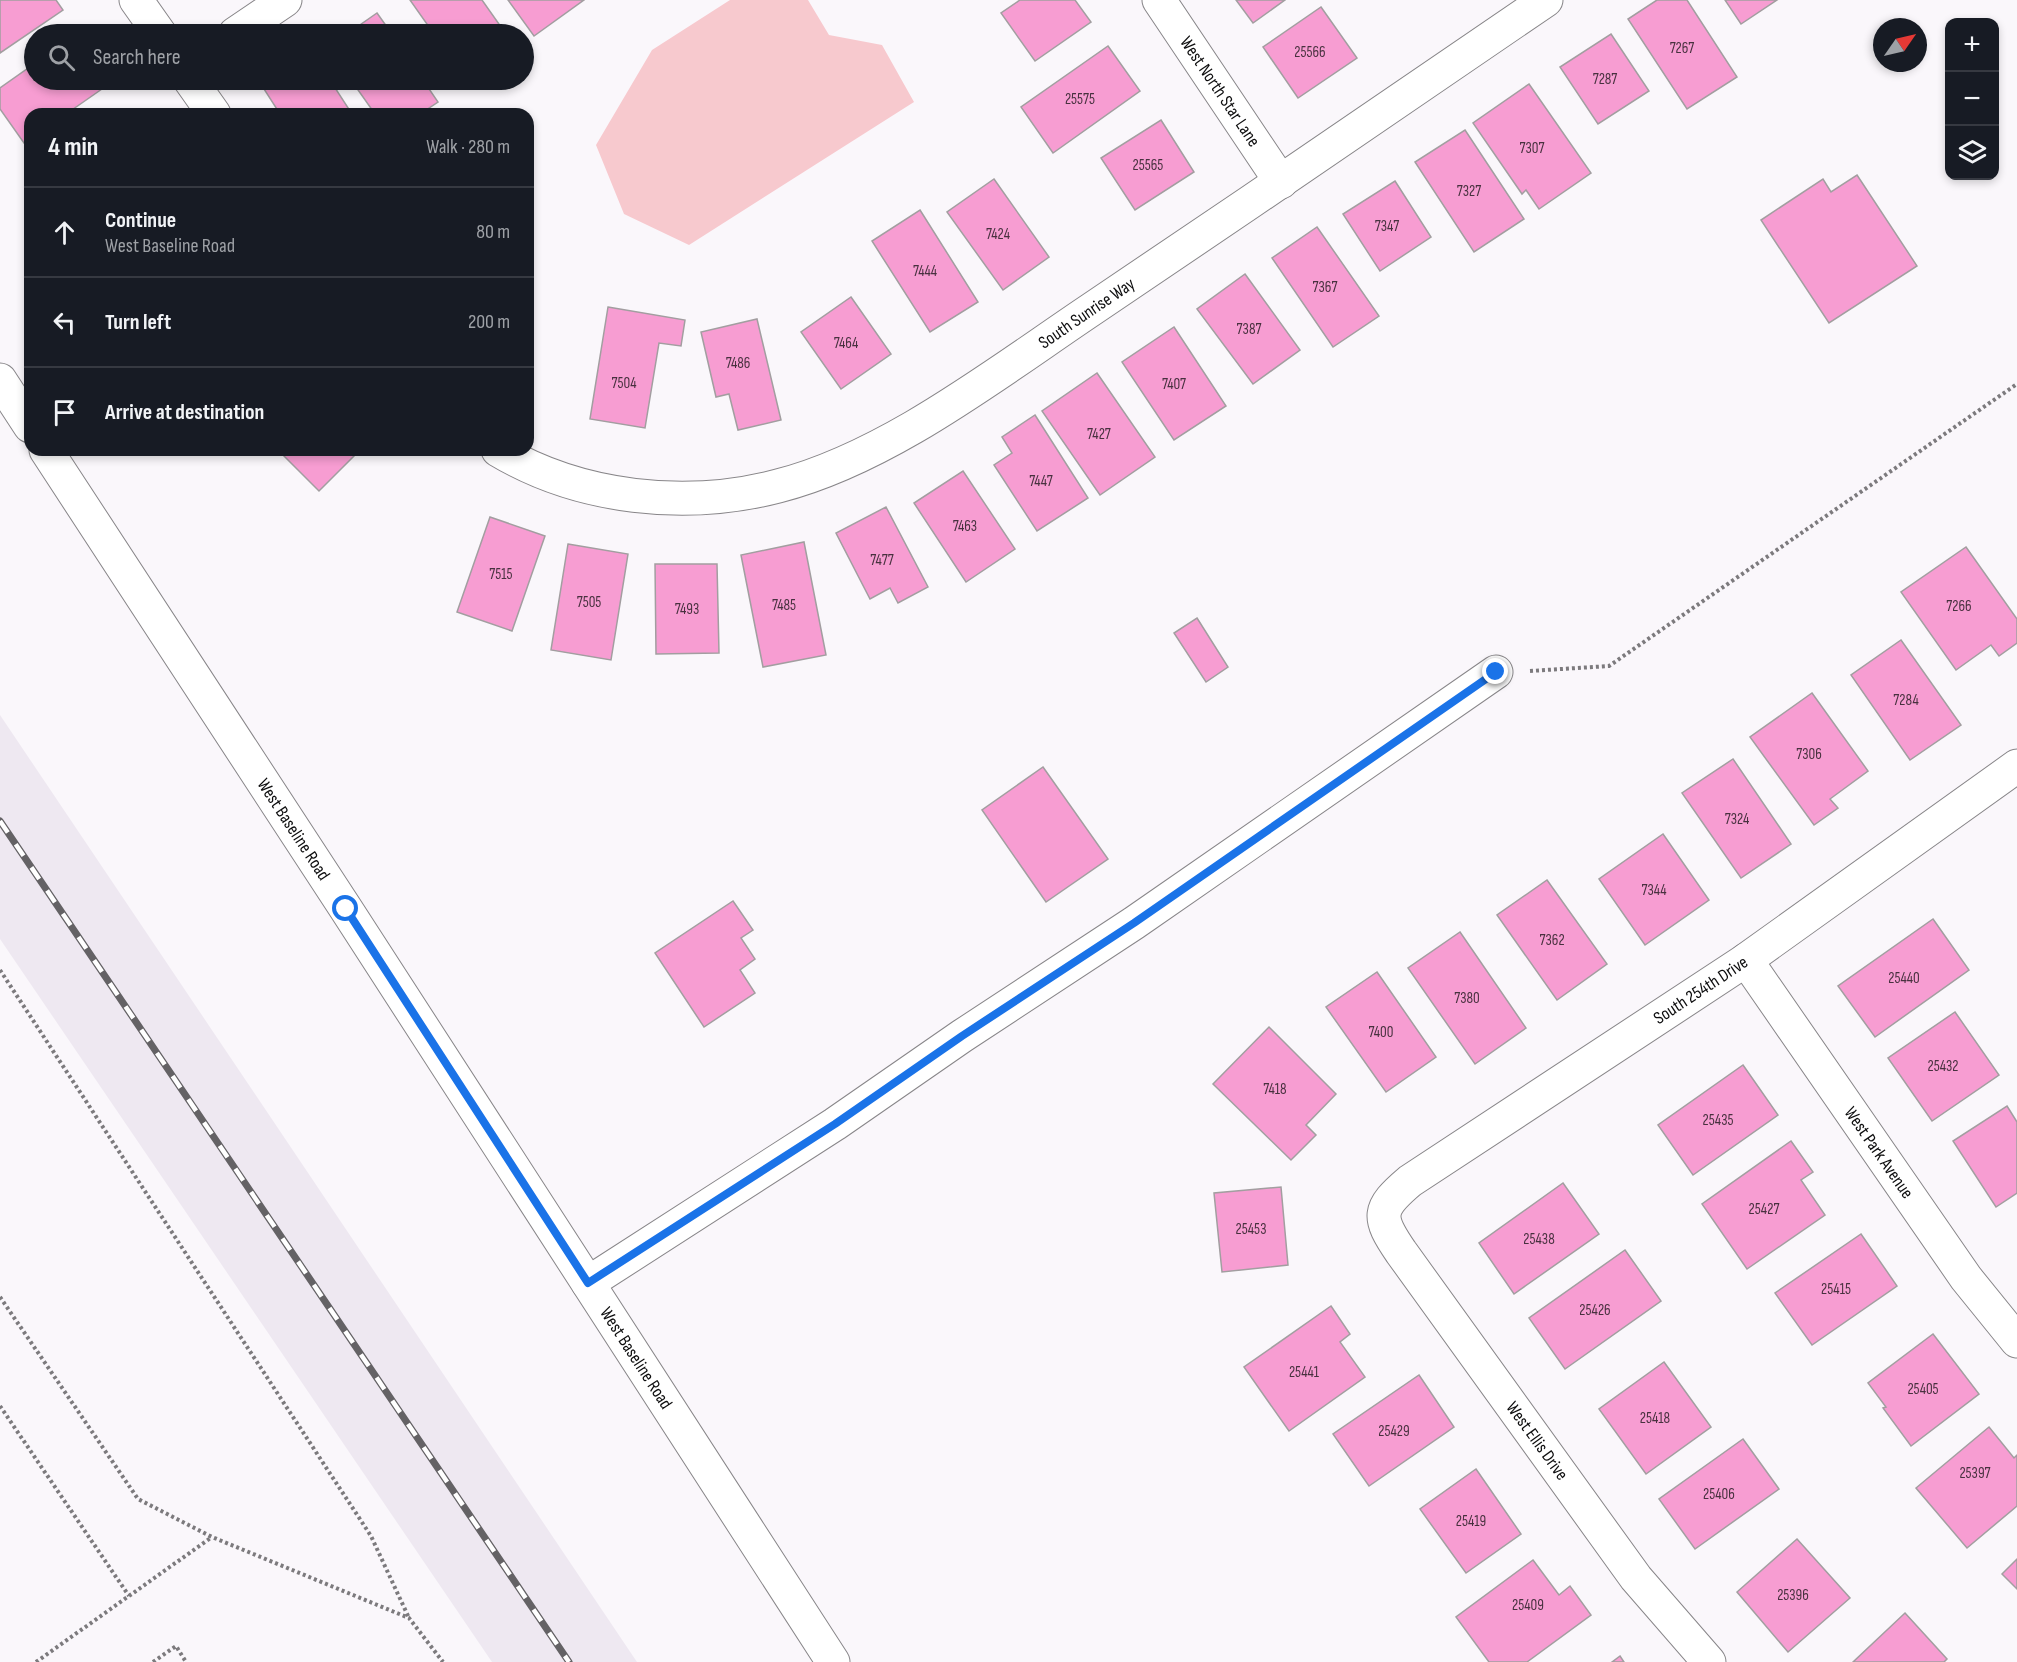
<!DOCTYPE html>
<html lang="en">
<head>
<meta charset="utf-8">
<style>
	:root { --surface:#171b24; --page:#242831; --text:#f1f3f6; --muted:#9ea1a6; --line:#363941 }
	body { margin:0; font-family:"Sofia Sans Condensed",sans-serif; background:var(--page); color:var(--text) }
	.controls { position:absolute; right:18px; top:18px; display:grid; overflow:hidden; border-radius:12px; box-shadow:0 3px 9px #0003 }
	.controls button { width:54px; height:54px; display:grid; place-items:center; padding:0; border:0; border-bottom:2px solid var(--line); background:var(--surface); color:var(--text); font:30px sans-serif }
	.compass { position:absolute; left:1873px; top:18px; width:54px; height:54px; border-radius:50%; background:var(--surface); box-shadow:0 3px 9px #0003; rotate:56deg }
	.stop { position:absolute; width:18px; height:18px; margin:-14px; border:4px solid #1a73e8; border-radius:50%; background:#fff }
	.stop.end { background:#1a73e8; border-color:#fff; box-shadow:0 2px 6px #0008 }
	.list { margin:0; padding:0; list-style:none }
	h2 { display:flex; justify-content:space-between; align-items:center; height:78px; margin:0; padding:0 24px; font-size:26px }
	h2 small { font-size:20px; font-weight:400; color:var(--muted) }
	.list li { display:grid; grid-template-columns:39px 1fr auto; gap:18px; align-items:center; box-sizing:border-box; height:90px; padding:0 24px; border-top:2px solid var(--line) }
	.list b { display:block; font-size:22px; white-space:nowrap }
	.list p { margin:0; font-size:20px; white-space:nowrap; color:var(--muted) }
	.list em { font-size:20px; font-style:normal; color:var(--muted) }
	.icon { flex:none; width:33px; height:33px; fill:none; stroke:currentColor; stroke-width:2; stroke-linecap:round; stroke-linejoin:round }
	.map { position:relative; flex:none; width:2017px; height:1662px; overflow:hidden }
	.search { position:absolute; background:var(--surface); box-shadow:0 3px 9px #0003; left:24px; top:24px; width:510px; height:66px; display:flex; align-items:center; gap:15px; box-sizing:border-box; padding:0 21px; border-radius:33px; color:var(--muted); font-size:22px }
	.panel { position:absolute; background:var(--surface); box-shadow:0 3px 9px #0003; left:24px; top:108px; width:510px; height:348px; border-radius:18px }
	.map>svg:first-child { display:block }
	.built { fill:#eee8f1 }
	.green { fill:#f7c9ce }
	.building { fill:#f79dd2; stroke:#a29ea0; stroke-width:1.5 }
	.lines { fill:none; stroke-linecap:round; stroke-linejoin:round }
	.minor-casing { stroke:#888689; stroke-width:35 }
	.major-casing { stroke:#888689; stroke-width:35 }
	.path { stroke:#7c7a7d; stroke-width:4; stroke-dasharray:3 3; stroke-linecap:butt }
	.minor { stroke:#fff; stroke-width:33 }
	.major { stroke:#fff; stroke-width:33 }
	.rail-casing { stroke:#646265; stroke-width:7 }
	.rail { stroke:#fff; stroke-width:4.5; stroke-dasharray:14; stroke-linecap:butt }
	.route { stroke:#1a73e8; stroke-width:8 }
	.labels { text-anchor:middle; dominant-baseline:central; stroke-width:6; stroke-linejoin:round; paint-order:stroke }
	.number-label { font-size:15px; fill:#48313f }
	.street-label { font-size:18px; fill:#0d0d0e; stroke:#fff }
</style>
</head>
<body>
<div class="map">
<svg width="2017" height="1662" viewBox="0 0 2017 1662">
	<rect width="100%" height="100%" fill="#faf7fb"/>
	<!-- built -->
	<path class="built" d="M0,715L224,1048L637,1662H492L0,939Z"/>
	<!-- green -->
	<path class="green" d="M730,0H808L829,35L882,45L914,102L689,245L624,214L596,145L652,50Z"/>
	<!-- building -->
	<g class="building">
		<path d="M0,0H56L63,10L0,53Z"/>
		<path d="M410,0H482L506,34H434Z"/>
		<path d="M508,0H584L534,36Z"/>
		<path d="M1020,0H1075L1091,22L1035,61L1001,13Z"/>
		<path d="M1236,0H1285L1253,23Z"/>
		<path d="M1657,0H1687L1737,77L1687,109L1628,19Z"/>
		<path d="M1725,0H1777L1741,24Z"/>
		<path d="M1321,7L1357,58L1298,98L1263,47Z"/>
		<path d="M377,13L392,34H347Z"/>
		<path d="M1611,34L1649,91L1598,124L1560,67Z"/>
		<path d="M1108,46L1140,91L1053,153L1021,107Z"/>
		<path d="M34,64V80H110L112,82L66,114H30V139L24,143L0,109V88Z"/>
		<path d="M278,80H330L352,114H280L264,89Z"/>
		<path d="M351,80H423L438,102L420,114H375Z"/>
		<path d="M1529,84L1591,173L1539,209L1526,190L1522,194L1473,123Z"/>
		<path d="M1161,120L1194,172L1135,210L1101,158Z"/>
		<path d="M1465,130L1524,219L1474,252L1415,162Z"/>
		<path d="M1857,175L1917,266L1829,323L1761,220L1823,179L1831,192Z"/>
		<path d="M994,179L1049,257L1003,290L947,212Z"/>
		<path d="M1395,181L1431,237L1380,271L1343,214Z"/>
		<path d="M920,210L978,302L930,332L872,241Z"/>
		<path d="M1317,227L1379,316L1333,347L1272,258Z"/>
		<path d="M1245,274L1300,350L1253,384L1197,309Z"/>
		<path d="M851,297L891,354L841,389L801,332Z"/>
		<path d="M608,307L685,320L681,346L659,343L645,428L590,419Z"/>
		<path d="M757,319L781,420L738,430L729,394L716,397L701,332Z"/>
		<path d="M1174,327L1226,406L1174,440L1122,362Z"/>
		<path d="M1097,373L1155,457L1100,495L1042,411Z"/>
		<path d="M1035,415L1088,498L1037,531L994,465L1012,453L1002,437Z"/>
		<path d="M278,450H360L319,491Z"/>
		<path d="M963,471L1015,549L966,582L914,503Z"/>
		<path d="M886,507L928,587L898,603L890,588L870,599L836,533Z"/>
		<path d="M490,517L545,536L512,631L457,612Z"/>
		<path d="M804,542L826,655L763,667L741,555Z"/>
		<path d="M568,544L628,554L611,660L551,650Z"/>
		<path d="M1966,547L2017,619V643L1999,656L1991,645L1956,670L1901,592Z"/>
		<path d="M655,564H717L719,653L656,654Z"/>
		<path d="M1197,618L1228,667L1206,682L1174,633Z"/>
		<path d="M1901,640L1961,725L1910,760L1851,675Z"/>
		<path d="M1812,693L1868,771L1830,799L1838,808L1814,825L1750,737Z"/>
		<path d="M1733,759L1791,844L1741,878L1682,793Z"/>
		<path d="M1043,767L1108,859L1046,902L982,810Z"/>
		<path d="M1663,834L1709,900L1645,945L1599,879Z"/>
		<path d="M1547,880L1607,964L1557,1000L1497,915Z"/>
		<path d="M733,901L753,930L741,938L755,959L740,970L755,993L704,1027L655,953Z"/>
		<path d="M1933,919L1969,970L1875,1037L1838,986Z"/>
		<path d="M1460,932L1526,1028L1475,1064L1408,968Z"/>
		<path d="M1377,972L1436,1057L1386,1092L1326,1007Z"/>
		<path d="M1955,1012L1999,1075L1932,1121L1888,1058Z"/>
		<path d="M1269,1027L1336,1094L1306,1125L1316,1135L1291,1160L1213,1084Z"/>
		<path d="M1743,1065L1778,1115L1693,1175L1658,1125Z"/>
		<path d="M2007,1106L2017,1122V1193L1996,1207L1953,1141Z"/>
		<path d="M1791,1141L1813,1172L1801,1180L1825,1215L1747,1269L1702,1204Z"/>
		<path d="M1563,1183L1599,1234L1514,1294L1479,1243Z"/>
		<path d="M1281,1187L1288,1265L1222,1272L1214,1193Z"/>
		<path d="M1861,1234L1897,1286L1812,1345L1775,1293Z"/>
		<path d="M1625,1250L1661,1301L1565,1369L1529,1318Z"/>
		<path d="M1331,1306L1350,1334L1340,1342L1365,1377L1289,1431L1244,1367Z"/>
		<path d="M1933,1334L1979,1394L1911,1446L1883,1408L1886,1407L1868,1383Z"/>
		<path d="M1664,1362L1711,1427L1646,1474L1599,1409Z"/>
		<path d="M1419,1375L1454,1427L1369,1486L1333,1434Z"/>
		<path d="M1989,1427L2014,1458L2017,1455V1506L1967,1548L1916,1488Z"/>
		<path d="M1743,1439L1779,1489L1695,1549L1659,1499Z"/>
		<path d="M1476,1469L1521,1534L1466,1573L1420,1509Z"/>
		<path d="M1797,1539L1850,1598L1788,1652L1737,1592Z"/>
		<path d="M2017,1559V1589L2002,1574Z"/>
		<path d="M1533,1560L1559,1595L1570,1586L1591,1615L1527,1662H1489L1456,1617Z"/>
		<path d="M1905,1613L1947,1659L1944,1662H1853Z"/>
		<path d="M1620,1656L1624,1662H1612Z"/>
	</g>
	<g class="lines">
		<!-- minor casing -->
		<g class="minor-casing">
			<g id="minor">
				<path d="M136,0L160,34"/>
				<path id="s1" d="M1159,0L1281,182"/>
				<path d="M235,34L285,0"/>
				<path d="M190,80L214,114"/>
				<path id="s2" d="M498,450C580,499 686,510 778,486C888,458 998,372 1092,309C1244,207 1395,103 1546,0"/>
				<path id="s3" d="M1746,960L1966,1278L2017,1341"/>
				<path d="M588,1283L835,1124L962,1036L1134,923L1496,672"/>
				<path id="s4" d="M1709,1662L1636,1578L1401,1252C1377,1217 1377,1209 1410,1181L1746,960L2017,766"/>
			</g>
		</g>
		<!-- major casing -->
		<g class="major-casing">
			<g id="major">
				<path d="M0,380L30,426"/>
				<path id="s5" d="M46,450L346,909L833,1662"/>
			</g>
		</g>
		<!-- path -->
		<g class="path">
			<path d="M1530,671L1609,666L2017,384"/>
			<path d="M0,970L371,1536L409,1618"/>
			<path d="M0,1297L138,1499L212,1537L409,1618L443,1662"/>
			<path d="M0,1406L129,1596"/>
			<path d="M36,1662L212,1537"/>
			<path d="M153,1662L176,1646L186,1662"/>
		</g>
		<!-- minor -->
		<use href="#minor" class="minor"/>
		<!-- major -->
		<use href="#major" class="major"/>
		<!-- rail casing -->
		<g class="rail-casing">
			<path id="rail" d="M0,821L569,1662"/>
		</g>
		<!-- rail -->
		<use href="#rail" class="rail"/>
	</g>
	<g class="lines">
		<!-- route -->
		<path class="route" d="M346,909L588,1283L835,1124L962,1036L1134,923L1496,672"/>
	</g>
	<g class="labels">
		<!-- number labels -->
		<g class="number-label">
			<text x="1682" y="48">7267</text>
			<text x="1310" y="52">25566</text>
			<text x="1605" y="79">7287</text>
			<text x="1080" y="99">25575</text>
			<text x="1532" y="148">7307</text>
			<text x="1148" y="165">25565</text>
			<text x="1469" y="191">7327</text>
			<text x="1387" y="226">7347</text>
			<text x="998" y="234">7424</text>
			<text x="925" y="271">7444</text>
			<text x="1325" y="287">7367</text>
			<text x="1249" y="329">7387</text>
			<text x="846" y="343">7464</text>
			<text x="738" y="363">7486</text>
			<text x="624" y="383">7504</text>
			<text x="1174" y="384">7407</text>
			<text x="1099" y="434">7427</text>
			<text x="1041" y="481">7447</text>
			<text x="965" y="526">7463</text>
			<text x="882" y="560">7477</text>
			<text x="501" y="574">7515</text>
			<text x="589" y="602">7505</text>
			<text x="784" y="605">7485</text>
			<text x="1959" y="606">7266</text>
			<text x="687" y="609">7493</text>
			<text x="1906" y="700">7284</text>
			<text x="1809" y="754">7306</text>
			<text x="1737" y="819">7324</text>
			<text x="1654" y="890">7344</text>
			<text x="1552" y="940">7362</text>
			<text x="1904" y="978">25440</text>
			<text x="1467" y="998">7380</text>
			<text x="1381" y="1032">7400</text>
			<text x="1943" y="1066">25432</text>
			<text x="1275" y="1089">7418</text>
			<text x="1718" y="1120">25435</text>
			<text x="1764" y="1209">25427</text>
			<text x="1251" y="1229">25453</text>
			<text x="1539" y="1239">25438</text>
			<text x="1836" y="1289">25415</text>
			<text x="1595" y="1310">25426</text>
			<text x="1304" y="1372">25441</text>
			<text x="1923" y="1389">25405</text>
			<text x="1655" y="1418">25418</text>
			<text x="1394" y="1431">25429</text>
			<text x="1975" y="1473">25397</text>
			<text x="1719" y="1494">25406</text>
			<text x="1471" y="1521">25419</text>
			<text x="1793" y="1595">25396</text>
			<text x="1528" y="1605">25409</text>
		</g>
		<!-- street labels -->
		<g class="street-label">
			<text stroke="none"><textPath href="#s1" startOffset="110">West North Star Lane</textPath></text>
			<text stroke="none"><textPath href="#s2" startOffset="645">South Sunrise Way</textPath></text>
			<text stroke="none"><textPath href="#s5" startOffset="453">West Baseline Road</textPath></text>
			<text stroke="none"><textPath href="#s4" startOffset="946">South 254th Drive</textPath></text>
			<text stroke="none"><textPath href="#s3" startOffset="234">West Park Avenue</textPath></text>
			<text stroke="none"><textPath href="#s5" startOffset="1083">West Baseline Road</textPath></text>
			<text transform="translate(1537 1441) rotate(54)">West Ellis Drive</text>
		</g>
	</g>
</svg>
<div class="controls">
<button>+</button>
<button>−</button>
<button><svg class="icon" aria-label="layers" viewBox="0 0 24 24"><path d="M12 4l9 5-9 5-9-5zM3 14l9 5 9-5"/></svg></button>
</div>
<svg class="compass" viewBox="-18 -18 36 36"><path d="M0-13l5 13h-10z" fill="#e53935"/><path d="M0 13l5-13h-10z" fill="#9ea1a6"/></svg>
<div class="stop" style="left:346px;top:909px"></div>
<div class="stop end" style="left:1496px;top:672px"></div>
<div class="search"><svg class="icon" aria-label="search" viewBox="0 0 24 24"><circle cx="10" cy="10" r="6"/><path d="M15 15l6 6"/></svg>Search here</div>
<section class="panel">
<h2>4 min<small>Walk · 280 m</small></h2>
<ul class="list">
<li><svg class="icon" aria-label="ahead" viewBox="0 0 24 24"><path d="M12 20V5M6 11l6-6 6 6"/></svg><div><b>Continue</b><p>West Baseline Road</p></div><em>80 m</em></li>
<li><svg class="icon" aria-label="left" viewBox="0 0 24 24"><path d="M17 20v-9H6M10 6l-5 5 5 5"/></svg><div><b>Turn left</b></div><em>200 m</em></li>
<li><svg class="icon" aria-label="arrive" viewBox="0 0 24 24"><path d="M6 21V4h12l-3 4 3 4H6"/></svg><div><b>Arrive at destination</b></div></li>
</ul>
</section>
</div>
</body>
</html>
